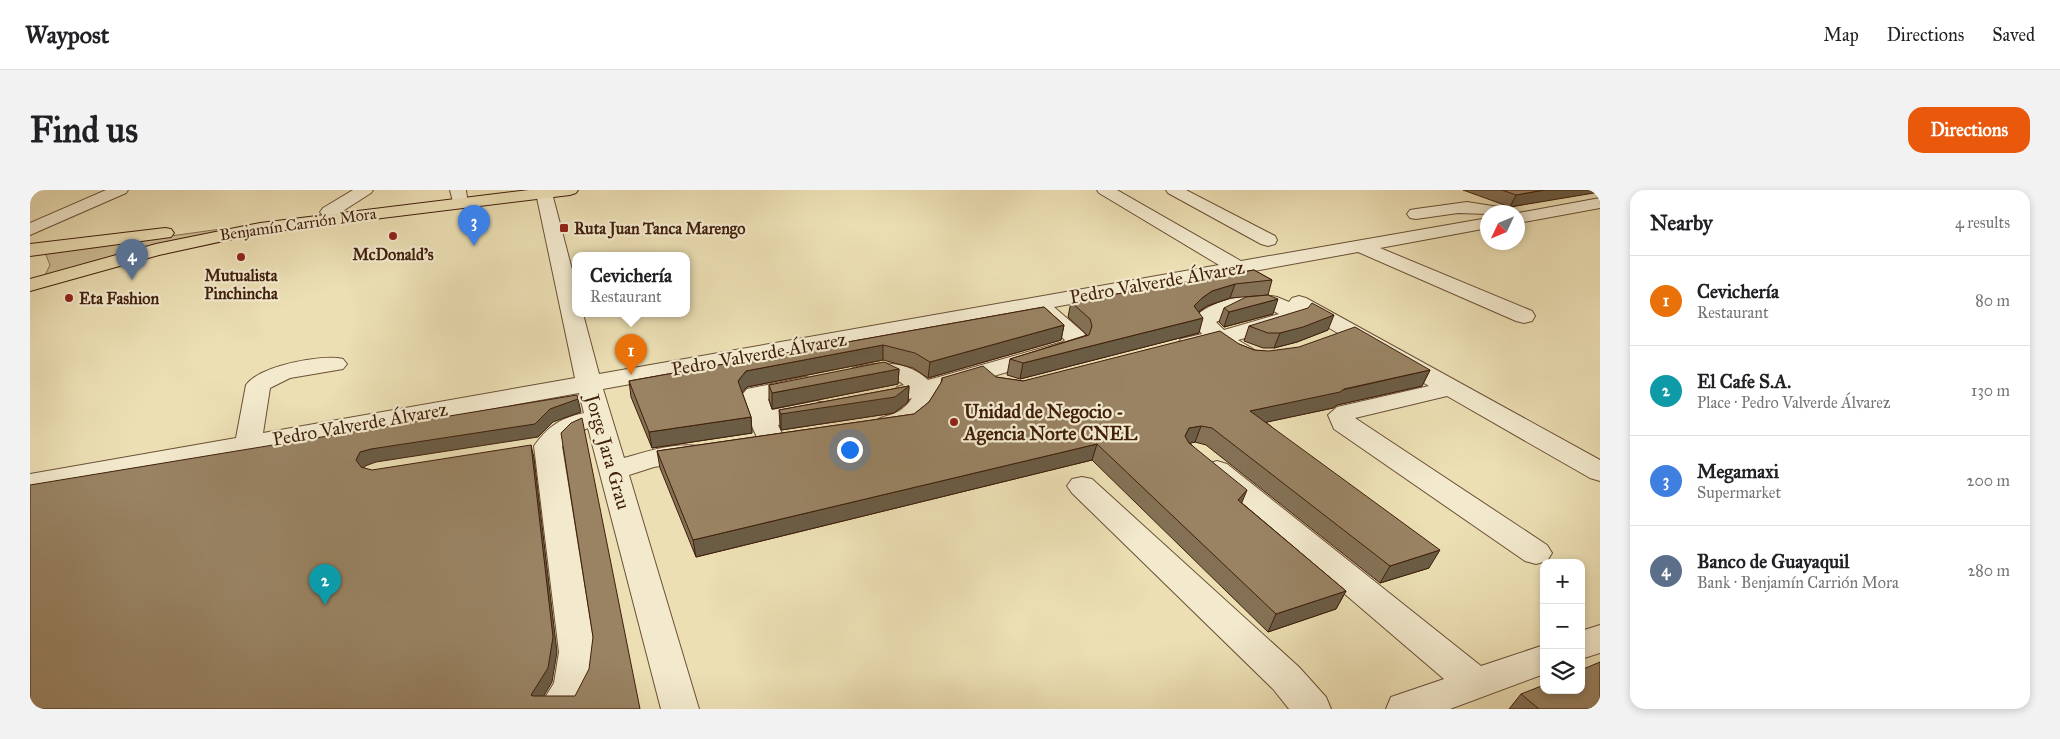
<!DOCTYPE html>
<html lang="en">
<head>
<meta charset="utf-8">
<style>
	:root { --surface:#fff; --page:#f2f2f2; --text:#202124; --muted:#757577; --line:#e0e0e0; --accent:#ea580c }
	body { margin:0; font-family:"IM FELL Great Primer",serif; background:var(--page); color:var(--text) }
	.controls { position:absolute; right:15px; bottom:15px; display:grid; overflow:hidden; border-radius:10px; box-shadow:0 2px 8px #0003 }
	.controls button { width:45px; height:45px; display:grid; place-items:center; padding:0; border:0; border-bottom:1px solid var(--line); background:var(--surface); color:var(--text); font:25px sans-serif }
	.compass { position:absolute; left:1450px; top:15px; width:45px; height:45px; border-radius:50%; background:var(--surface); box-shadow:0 2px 8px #0003; rotate:226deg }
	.you { position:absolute; left:819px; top:259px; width:18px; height:18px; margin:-12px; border:4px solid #fff; border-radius:50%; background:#1a73e8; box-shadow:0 0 0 8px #1a73e833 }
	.badge { display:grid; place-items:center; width:32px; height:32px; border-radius:50%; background:var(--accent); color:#fff; font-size:16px; font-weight:700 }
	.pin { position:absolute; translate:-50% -41px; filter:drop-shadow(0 1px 2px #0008) }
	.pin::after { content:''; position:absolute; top:26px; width:18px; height:15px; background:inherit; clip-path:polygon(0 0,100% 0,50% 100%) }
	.popup { position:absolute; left:542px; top:62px; width:118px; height:65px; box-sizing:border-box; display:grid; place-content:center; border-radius:10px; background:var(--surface); filter:drop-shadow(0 1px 4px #0005); font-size:16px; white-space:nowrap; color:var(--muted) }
	.popup b { font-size:19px; color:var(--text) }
	.popup::after { content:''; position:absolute; left:50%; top:100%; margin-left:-10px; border:10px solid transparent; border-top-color:var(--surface) }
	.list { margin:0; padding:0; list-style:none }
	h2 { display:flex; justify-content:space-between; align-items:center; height:65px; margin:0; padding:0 20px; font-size:21px }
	h2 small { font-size:16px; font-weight:400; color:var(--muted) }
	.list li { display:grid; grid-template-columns:32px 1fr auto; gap:15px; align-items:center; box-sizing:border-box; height:90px; padding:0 20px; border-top:1px solid var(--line) }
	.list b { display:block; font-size:19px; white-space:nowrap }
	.list p { margin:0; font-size:16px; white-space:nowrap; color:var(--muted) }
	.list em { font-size:16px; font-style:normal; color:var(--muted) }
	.icon { flex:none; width:28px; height:28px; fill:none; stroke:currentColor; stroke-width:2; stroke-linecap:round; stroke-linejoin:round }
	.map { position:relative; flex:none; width:1570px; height:519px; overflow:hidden; border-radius:15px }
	header { display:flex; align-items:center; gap:30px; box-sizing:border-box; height:70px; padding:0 25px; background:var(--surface); border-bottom:1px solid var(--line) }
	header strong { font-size:24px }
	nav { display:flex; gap:28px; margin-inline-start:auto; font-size:18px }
	.intro { display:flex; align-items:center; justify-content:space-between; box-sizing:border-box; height:120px; padding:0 30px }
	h1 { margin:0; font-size:35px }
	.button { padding:12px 22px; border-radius:15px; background:var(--accent); color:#fff; font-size:18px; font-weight:700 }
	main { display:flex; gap:30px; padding:0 30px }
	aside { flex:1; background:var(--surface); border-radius:15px; box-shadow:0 2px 8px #0003 }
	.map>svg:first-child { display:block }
	.green { fill:#cfbe97; stroke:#886e51 }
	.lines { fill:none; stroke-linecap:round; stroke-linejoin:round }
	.minor-casing { stroke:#6b4f35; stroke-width:2 }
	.major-casing { stroke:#401f0b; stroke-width:2 }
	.minor { fill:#f3eace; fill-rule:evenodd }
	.major { fill:#ecdfb4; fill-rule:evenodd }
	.wall { fill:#847155; stroke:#401f0b }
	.shaded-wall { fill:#6b5c45; stroke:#401f0b }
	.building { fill:#998363; stroke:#401f0b }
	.poi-dot { fill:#8f2418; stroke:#f3eace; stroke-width:2 }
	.labels { text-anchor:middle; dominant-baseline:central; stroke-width:4.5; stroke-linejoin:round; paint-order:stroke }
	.far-street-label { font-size:16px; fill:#401f0b; stroke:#f3eace }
	.far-poi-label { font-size:16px; font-weight:bold; fill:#401f0b; stroke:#f3eace; text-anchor:start }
	.street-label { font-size:19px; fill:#401f0b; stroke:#f3eace }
	.poi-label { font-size:19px; font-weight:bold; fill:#401f0b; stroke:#f3eace; text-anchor:start }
</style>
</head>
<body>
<header>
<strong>Waypost</strong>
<nav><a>Map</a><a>Directions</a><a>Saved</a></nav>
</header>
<div class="intro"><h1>Find us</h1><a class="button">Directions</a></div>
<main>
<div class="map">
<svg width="1570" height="519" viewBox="0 0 1570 519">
	<rect width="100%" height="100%" fill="#ecdfb4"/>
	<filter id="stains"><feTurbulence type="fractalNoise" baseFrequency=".004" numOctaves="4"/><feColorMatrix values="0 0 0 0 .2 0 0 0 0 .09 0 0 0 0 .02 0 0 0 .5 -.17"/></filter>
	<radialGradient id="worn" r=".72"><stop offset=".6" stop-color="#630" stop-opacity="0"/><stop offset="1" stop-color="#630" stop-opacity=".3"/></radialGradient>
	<!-- green -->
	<path class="green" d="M191,39L194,40L15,85L20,75L16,65L18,63Z"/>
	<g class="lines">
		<!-- minor casing -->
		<g class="minor-casing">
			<g id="minor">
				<path d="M76,0H98L96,3L0,45V33Z"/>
				<path d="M323,0H343L341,3L305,26L299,27L293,26L290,22L293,18Z"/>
				<path d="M420,0H436L437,8L435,12H423Z"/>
				<path d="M508,0H520L522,3L546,95V124H553L569,184L1189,75L1069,3L1067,0H1087L1211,71L1458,28V38L1350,58L1502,121L1505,126L1502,131L1494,133L1486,131L1328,62L1224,81L1221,85L1214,87L1205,84L1024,117L1054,143C1058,149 1058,153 1054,159L907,203L909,206C895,230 876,248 846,241L842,235C851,222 868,230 882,208L876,210L867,207L863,202L867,197L874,195C858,182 841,193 823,188L820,183L823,178C849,171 877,170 898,190L1033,152L1035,150L1003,121L573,199L594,268C618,261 649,251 674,257L678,263L674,269L624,277L599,285L669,519H631L558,238L543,245L532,256L565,462C564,483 560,500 549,519H508L524,493L529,462L504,256C518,236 531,228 554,223L549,203L0,302V284L206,248L216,195C229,176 292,164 313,169L317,174L313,179L260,188L240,198L233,243L545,188L506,3Z"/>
				<path d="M1136,0H1156L1245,46L1247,50L1245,54L1238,56L1231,54L1138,3Z"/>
				<path d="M1570,8V18L1488,33V23Z"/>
				<path d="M1437,12L1475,18L1478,22H1458V24L1428,23L1386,29L1380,28L1377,24L1380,20L1386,19Z"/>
				<path d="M1229,104L1247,107L1259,112L1262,108L1269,106L1276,108L1570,270V291L1560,288L1417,206L1325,228L1517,355L1522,363L1517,371L1506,374L1495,371L1304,239L1298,225L1307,217L1399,196L1275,124L1271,132L1208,150L1223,159L1227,164L1223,169C1208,173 1197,164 1185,155L1159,161L1151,159L1148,154L1151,149L1172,144L1162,131C1175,112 1208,107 1229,104ZM1236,117L1249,124L1194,140L1186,132L1211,121Z"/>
				<path d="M775,187L784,189L787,194L784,199L738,209L742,220L787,211L796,214L800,219L796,224L748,235L756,252L752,258L742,260L732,258L719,230L711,206L717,199Z"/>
				<path d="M1187,271L1197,274L1451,476L1514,455V484L1420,519H1356L1361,507L1414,489L1177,286L1173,280L1177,274Z"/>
				<path d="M1052,287L1062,289L1269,477L1296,507L1301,519H1259L1243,499L1042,303L1037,296L1042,289Z"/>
				<path d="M1570,435V463L1551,469V441Z"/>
			</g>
		</g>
		<!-- major casing -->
		<g class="major-casing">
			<g id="major">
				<path d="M499,0H548L546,3L540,5L230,43L129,65L0,101V89L126,54L230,33Z"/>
				<path d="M135,38L141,39L144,43L141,47L0,66V54Z"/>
			</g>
		</g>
		<!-- minor -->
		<use href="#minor" class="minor"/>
		<!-- major -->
		<use href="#major" class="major"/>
	</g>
	<!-- wall -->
	<g class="wall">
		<path d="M1433,0H1570L1480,17Z"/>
		<path d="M1224,80L1242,90L1238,105L1200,108L1177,116L1169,122V143L990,189L977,185L980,169L1057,145L1038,127L1041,112Z"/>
		<path d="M1014,117L1034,135L1031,150L898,188L883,178L853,170L717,197L712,202L721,227L722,243L622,258L601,207L599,191Z"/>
		<path d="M1194,118L1243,124L1194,137L1189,132Z"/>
		<path d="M1219,136L1298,140L1267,152L1244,158H1233L1214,151Z"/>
		<path d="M1209,154L1224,160L1400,180L1392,196L1307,215L1303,218L1236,232L1399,378L1350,393L1176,255L1165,252L1160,253L1212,313L1316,401L1306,419L1238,442L1062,270L666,367L630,278L627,261L884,224L899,212L911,193L912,188L966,187L993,191Z"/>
		<path d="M869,179L868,194L742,219L739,210V195Z"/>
		<path d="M879,196L878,212L864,223L751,240L750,236L749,220Z"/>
		<path d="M1491,504L1570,519H1479Z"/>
	</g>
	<!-- shaded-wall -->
	<g class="shaded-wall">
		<path d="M1514,0H1570V2L1480,17L1486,5Z"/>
		<path d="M1205,94L1200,108L1177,116L1168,122L1164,116L1172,108L1182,101Z"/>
		<path d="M1248,109L1243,124L1194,137L1199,122Z"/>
		<path d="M1304,125L1298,140L1267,152L1244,158L1250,143Z"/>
		<path d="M1173,128L1169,143L990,189L993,173Z"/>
		<path d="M1034,135L1031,150L898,188L900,172Z"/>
		<path d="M853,155V170L717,197L709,206L708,191L716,181Z"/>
		<path d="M869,179L868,194L742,219V203Z"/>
		<path d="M1400,180L1392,196L1307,215L1303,218L1214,237L1220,221Z"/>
		<path d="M879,196L878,212L864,223L751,240V224Z"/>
		<path d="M548,209L551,222L523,232L508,247L346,272L335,276L331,284L326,270L330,262L341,259Z"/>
		<path d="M721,227L722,243L622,258L619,242Z"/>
		<path d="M1171,236L1165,252L1153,255L1155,246L1159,238Z"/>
		<path d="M1067,254L1062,270L666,367L663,350Z"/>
		<path d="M501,255L504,268L527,462L522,492L506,519L501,505Z"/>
		<path d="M1217,300L1210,317L1208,310Z"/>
		<path d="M1410,360L1399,378L1350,393L1360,376Z"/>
		<path d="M1316,401L1306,419L1238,442L1246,424Z"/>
	</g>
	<!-- building -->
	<g class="building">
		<path d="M1472,0H1514L1486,5Z"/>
		<path d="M1224,80L1242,90L1205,94L1182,101L1172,108L1164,116L1173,128L993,173L980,169L1059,145L1062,136L1060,129L1041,112Z"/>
		<path d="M1238,105L1248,109L1199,122L1194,118L1216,107Z"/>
		<path d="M1282,113L1304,125L1273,137L1250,143H1238L1219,136L1278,118Z"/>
		<path d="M1014,117L1034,135L900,172L885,163L853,155L716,181L708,191L721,227L619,242L599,191Z"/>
		<path d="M1325,137L1400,180L1314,199L1310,202L1220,221L1410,360L1360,376L1182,238L1171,236L1159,238L1155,246L1159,253L1217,300L1208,310L1316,401L1246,424L1067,254L663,350L627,261L884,224L899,212L912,191V188L953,176L966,187L993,191L1190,141L1209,154L1224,160L1239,161L1269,157Z"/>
		<path d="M854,172L869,179L742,203L739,195Z"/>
		<path d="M879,196L865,207L751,224L749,220Z"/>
		<path d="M547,205L548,209L520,219L505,234L341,259L330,262L326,270L331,277L342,280L501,255L523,447L518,478L501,505L503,506H545L559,479L563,447L531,243L541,233L552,228L610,519H0V295Z"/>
		<path d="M1570,472V519H1509L1491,504L1514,495V500H1551V480Z"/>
	</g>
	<!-- markers -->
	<g class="poi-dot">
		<rect x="529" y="33" width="10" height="10" rx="2.5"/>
		<circle cx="363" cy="46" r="5"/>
		<circle cx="211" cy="67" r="5"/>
		<circle cx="39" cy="108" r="5"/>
		<circle cx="924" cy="232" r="5"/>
	</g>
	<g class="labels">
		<!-- far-street labels -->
		<g class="far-street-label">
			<text transform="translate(268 34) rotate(-8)">Benjamín Carrión Mora</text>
		</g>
		<!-- far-poi labels -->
		<g class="far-poi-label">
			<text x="544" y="38">Ruta Juan Tanca Marengo</text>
			<text x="363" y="64" text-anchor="middle">McDonald's</text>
			<text x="211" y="85" text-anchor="middle">Mutualista<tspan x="211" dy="18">Pinchincha</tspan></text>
			<text x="49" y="108">Eta Fashion</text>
		</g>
		<!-- street labels -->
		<g class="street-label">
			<text transform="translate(1127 92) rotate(-10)">Pedro Valverde Álvarez</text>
			<text transform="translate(729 164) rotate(-10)">Pedro Valverde Álvarez</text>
			<text transform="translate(330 234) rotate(-10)">Pedro Valverde Álvarez</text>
			<text transform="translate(578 262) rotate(74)">Jorge Jara Grau</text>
		</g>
		<!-- poi labels -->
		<g class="poi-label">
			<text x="934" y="221">Unidad de Negocio -<tspan x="934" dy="22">Agencia Norte CNEL</tspan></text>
		</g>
	</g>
	<rect width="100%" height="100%" filter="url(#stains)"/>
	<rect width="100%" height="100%" fill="url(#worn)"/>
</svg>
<div class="controls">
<button>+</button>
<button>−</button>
<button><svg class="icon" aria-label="layers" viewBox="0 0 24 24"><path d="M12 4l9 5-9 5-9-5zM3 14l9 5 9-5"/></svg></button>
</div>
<svg class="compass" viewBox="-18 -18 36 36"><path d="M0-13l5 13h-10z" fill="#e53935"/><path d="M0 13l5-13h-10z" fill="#757577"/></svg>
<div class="you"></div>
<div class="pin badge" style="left:601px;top:185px;background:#e8710a">1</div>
<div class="popup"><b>Cevichería</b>Restaurant</div>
<div class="pin badge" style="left:295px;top:415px;background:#0f9aa8">2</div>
<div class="pin badge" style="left:444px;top:56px;background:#3f7fe0">3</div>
<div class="pin badge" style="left:102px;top:90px;background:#5c6f8a">4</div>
</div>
<aside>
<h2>Nearby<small>4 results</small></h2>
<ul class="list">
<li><span class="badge" style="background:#e8710a">1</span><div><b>Cevichería</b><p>Restaurant</p></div><em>80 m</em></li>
<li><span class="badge" style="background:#0f9aa8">2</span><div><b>El Cafe S.A.</b><p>Place · Pedro Valverde Álvarez</p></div><em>130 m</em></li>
<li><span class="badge" style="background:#3f7fe0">3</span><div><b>Megamaxi</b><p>Supermarket</p></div><em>200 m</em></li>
<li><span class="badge" style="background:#5c6f8a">4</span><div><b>Banco de Guayaquil</b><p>Bank · Benjamín Carrión Mora</p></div><em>280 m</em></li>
</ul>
</aside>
</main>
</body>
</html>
